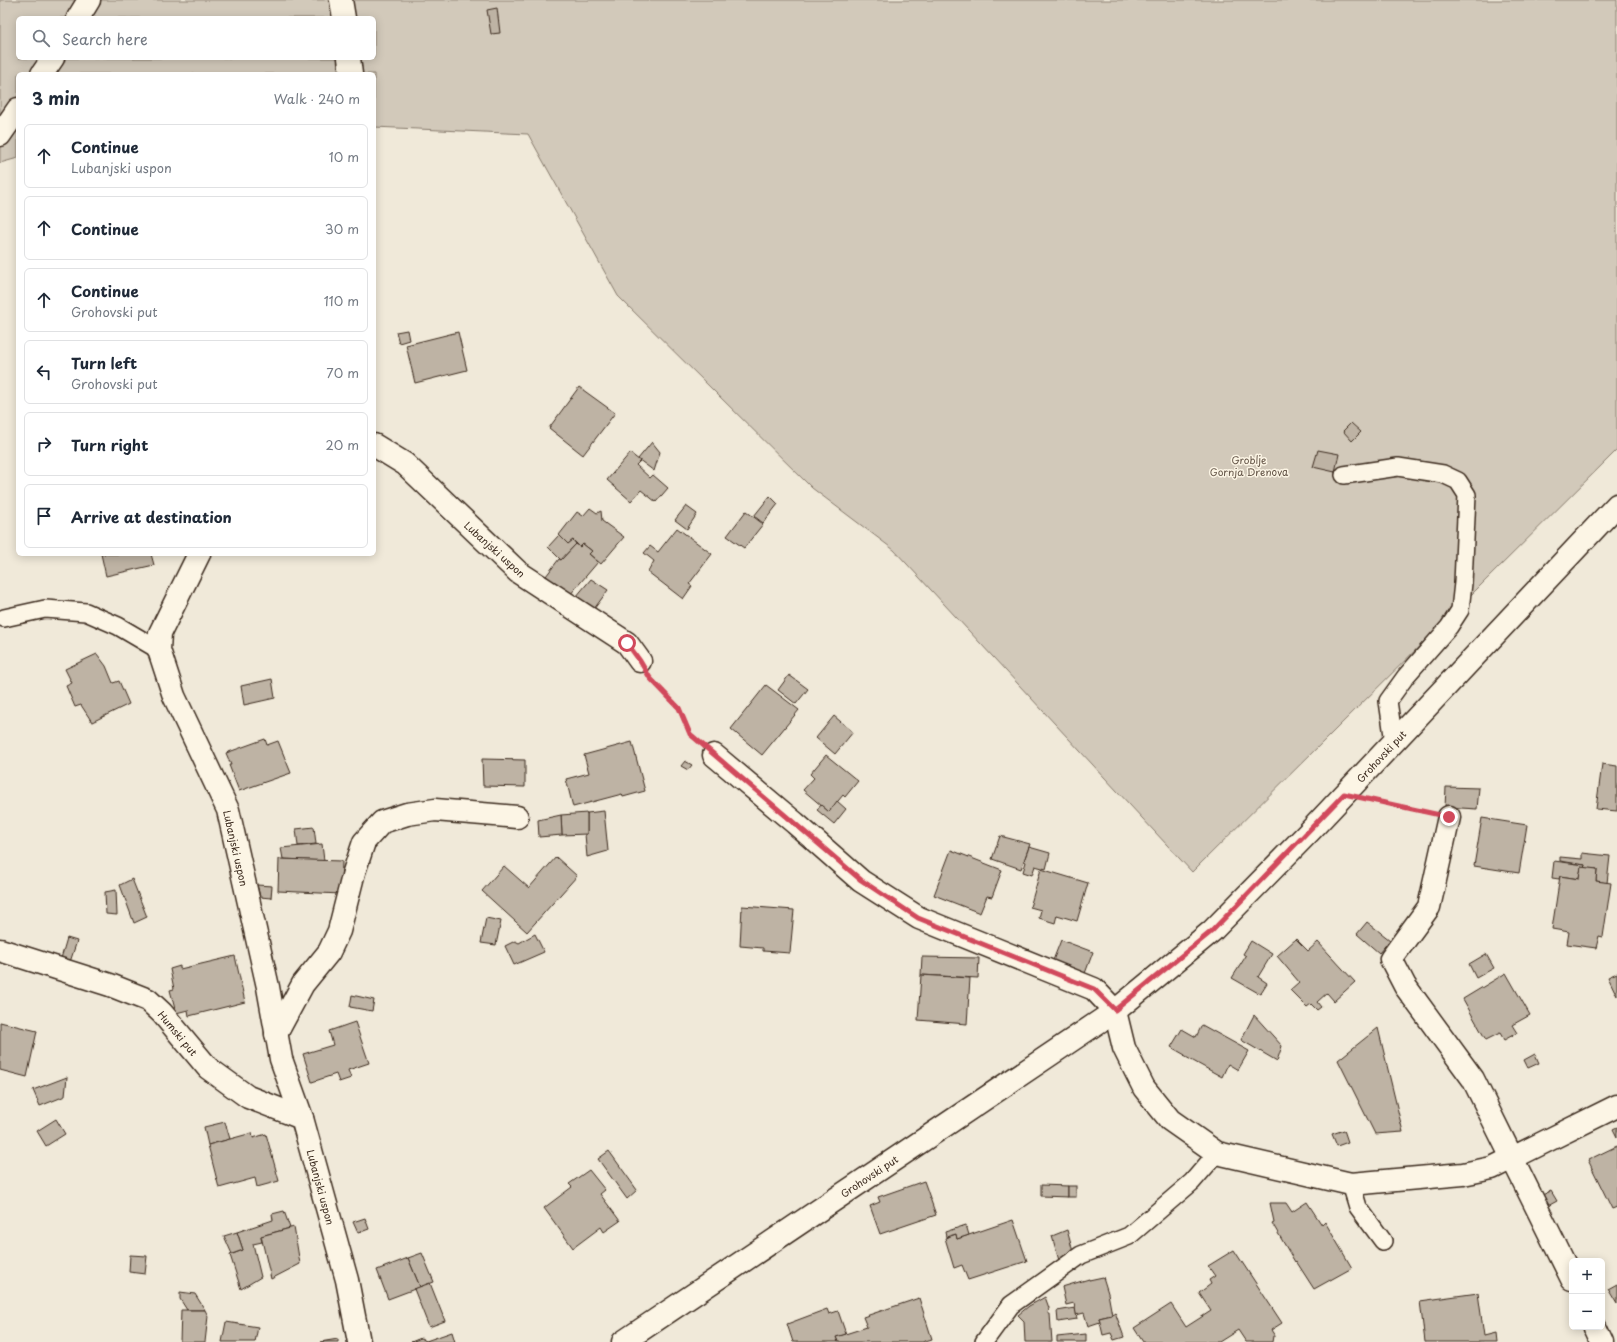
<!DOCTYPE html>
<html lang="en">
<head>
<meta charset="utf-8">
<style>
	:root { --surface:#fff; --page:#f2f2f3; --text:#1f2937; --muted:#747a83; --line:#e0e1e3 }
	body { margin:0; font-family:"Playpen Sans",sans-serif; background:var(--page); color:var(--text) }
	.controls { position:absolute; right:12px; bottom:12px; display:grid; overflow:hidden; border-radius:6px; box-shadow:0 2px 10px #0003 }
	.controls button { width:36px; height:36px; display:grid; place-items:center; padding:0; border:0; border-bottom:1px solid var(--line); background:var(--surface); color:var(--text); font:20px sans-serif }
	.stop { position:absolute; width:12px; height:12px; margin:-9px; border:3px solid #d1495b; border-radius:50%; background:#fff }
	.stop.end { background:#d1495b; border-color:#fff; box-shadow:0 1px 4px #0008 }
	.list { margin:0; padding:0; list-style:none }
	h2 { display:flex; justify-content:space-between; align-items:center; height:52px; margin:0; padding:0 16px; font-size:17px }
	h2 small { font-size:13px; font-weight:400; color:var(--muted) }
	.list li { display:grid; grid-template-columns:26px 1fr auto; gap:12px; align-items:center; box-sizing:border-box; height:64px; margin:0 8px 8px; padding:0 8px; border:1px solid var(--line); border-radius:6px }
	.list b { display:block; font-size:15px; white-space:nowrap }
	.list p { margin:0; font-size:13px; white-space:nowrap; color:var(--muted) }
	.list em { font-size:13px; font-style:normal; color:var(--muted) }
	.icon { flex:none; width:22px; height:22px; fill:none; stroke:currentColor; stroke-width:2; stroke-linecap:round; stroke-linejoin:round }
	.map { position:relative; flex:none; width:1617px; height:1342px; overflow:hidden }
	.search { position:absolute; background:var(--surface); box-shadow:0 2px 10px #0003; left:16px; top:16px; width:360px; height:44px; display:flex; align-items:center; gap:10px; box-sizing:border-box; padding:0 14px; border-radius:6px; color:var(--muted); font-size:15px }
	.panel { position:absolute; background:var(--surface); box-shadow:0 2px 10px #0003; left:16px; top:72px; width:360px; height:484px; border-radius:6px }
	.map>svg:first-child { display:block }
	.green { fill:#d2c9ba; stroke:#867a6c; fill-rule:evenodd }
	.building { fill:#beb3a4; stroke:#3b2a1e }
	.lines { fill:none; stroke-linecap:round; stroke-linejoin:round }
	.service-casing { stroke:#3b2a1e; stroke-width:20 }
	.minor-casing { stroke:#3b2a1e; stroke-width:25 }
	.secondary-casing { stroke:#3b2a1e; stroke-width:25 }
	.path { stroke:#3b2a1e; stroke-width:2.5; stroke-dasharray:1 3; stroke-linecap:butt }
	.service { stroke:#fcf5e5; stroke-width:17 }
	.minor { stroke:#fcf5e5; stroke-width:22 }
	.secondary { stroke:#fcf5e5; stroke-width:22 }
	.route { stroke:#d1495b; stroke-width:5 }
	.labels { text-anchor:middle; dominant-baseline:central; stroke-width:3; stroke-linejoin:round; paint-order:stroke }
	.park-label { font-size:10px; fill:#615245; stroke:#fcf5e5 }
	.street-label { font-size:10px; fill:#3b2a1e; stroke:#fcf5e5 }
</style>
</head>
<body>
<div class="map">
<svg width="1617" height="1342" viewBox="0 0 1617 1342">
	<rect width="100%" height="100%" fill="#f0e9d9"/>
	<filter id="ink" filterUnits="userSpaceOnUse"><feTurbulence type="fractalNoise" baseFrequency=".025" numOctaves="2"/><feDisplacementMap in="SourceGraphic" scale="8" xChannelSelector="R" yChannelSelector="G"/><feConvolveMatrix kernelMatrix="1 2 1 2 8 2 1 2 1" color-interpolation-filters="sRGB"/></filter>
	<g filter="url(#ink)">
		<!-- green -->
		<path class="green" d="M0,0H1617V450L1192,872L894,550L812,488L618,296L528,134L374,127V74H18V158L0,163ZM18,18H374V58H18Z"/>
		<!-- building -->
		<g class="building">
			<path d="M497,8L500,33L491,34L487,10Z"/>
			<path d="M407,330L409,340L399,343L396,332Z"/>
			<path d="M458,332L467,370L415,383L406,345Z"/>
			<path d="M579,387L615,413L583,455L549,428Z"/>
			<path d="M1351,423L1361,432L1352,441L1343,431Z"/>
			<path d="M652,442L660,452L654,471L638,459Z"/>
			<path d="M1318,450L1339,454L1335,472L1313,467Z"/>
			<path d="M630,453L640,461L636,465L650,478L653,475L668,488L656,502L641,490L631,501L607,480Z"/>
			<path d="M770,496L778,504L763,523L754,516Z"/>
			<path d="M686,506L697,514L687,529L675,520Z"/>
			<path d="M590,508L597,513L601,511L602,521L624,537L601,564L589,554L592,551L583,544L580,547L573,540L568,544L559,535L577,512L583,516Z"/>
			<path d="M746,511L763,524L744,548L727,536Z"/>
			<path d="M677,528L712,554L689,584L692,586L683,599L648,572L654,561L644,553L650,546L658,552Z"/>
			<path d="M559,535L568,544L573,540L576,544L561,560L548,547Z"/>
			<path d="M576,544L580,547L583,544L592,551L589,554L598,562L569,596L546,576L559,559L561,560Z"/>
			<path d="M101,554H151L154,565L106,576Z"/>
			<path d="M591,579L608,590L594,609L576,597Z"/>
			<path d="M97,654L106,666L113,683L119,681L129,704L92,722L81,705L75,707L66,686L72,683L65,669Z"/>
			<path d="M789,675L808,689L796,704L778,690Z"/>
			<path d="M272,679L275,698L244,705L241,686Z"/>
			<path d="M766,685L799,710L762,755L731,729Z"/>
			<path d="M834,716L853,732L835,754L816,738Z"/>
			<path d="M265,739L267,745L278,741L291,773L239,791L229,765H231L226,753Z"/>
			<path d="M632,742L645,791L623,797L622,794L573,807L566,779L589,773L584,755Z"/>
			<path d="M826,755L858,781L845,797L843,795L829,812L803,790L814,778L810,774Z"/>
			<path d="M482,759L525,760V787L483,786Z"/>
			<path d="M685,761L692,765L688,770L681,766Z"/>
			<path d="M1602,764L1617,766V811L1596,809Z"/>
			<path d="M1446,787L1479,788L1477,809L1445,807Z"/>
			<path d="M837,801L846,809L834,824L817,810L821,805L829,812Z"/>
			<path d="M604,811L608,851L587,857L585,834H587V813Z"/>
			<path d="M587,813V834L562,835L561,815Z"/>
			<path d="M561,815L562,835L539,837L538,820Z"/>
			<path d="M1482,818L1527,825L1519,873L1474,866Z"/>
			<path d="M314,827L316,844L298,846L296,829Z"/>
			<path d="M1000,836L1030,844L1021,869L992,859Z"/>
			<path d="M322,844L324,861L283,859L281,848Z"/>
			<path d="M1029,847L1050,853L1046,869L1035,866L1032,875L1023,872L1026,862L1024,861Z"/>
			<path d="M951,850L1002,870L992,897L987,896L980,913L934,895Z"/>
			<path d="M1582,853L1610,856L1607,883L1596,881L1597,869L1584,868L1585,865L1560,861V857L1582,859Z"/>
			<path d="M556,857L577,876L527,932L482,891L504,866L529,888Z"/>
			<path d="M279,859L342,861L341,894L278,891Z"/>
			<path d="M1554,861L1585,865L1584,868L1581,867L1579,879L1560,876L1559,879L1552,878Z"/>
			<path d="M1581,867L1597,869L1596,881L1611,883L1603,937L1599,936L1596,948L1567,944L1569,932L1552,929L1560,876L1579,879Z"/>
			<path d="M1041,869L1088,883L1077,921L1057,915L1055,923L1039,918L1041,910L1030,907Z"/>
			<path d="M132,879L147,917L134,923L120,885Z"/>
			<path d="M257,885L272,886L271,898L260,897Z"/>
			<path d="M116,890L117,915L106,914L105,892Z"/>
			<path d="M742,906L794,910L790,953L763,951V948L740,946Z"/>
			<path d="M486,918L501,921L496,945L481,943Z"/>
			<path d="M1367,922L1390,940L1379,953L1357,934Z"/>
			<path d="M535,934L544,952L514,965L505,946L515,941L519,943Z"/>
			<path d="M67,938L77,941L69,965L60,962Z"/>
			<path d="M1296,939L1308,951L1318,942L1355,982L1334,1001L1327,993L1317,1002L1321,1007L1317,1010L1311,1004L1307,1007L1290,990L1299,982L1277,956Z"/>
			<path d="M1061,940L1093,952L1084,976L1052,963Z"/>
			<path d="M1251,941L1272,954L1258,977L1267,983L1260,994L1232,978L1246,956L1243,954Z"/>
			<path d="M1486,954L1494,968L1476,978L1469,964Z"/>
			<path d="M235,956L245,1002L189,1016L188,1010L176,1013L170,990L174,989L170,969L180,966V969Z"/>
			<path d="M922,957L979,958L978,978L921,975Z"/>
			<path d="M1506,973L1530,1015L1512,1025L1517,1033L1504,1040L1500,1033L1486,1040L1463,999Z"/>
			<path d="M1617,973V996L1608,977Z"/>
			<path d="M921,975L970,978L967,1024L918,1020Z"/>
			<path d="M352,995L374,1000L372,1011L350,1007Z"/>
			<path d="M1254,1015L1282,1046L1277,1061L1241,1040Z"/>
			<path d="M0,1022L37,1031L27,1077L0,1070Z"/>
			<path d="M355,1022L369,1063L348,1070L351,1078L339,1082L336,1074L312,1082L303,1054L333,1045L329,1031Z"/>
			<path d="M1202,1025L1249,1051L1238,1070L1228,1064L1222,1077L1184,1056L1185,1055L1171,1047L1182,1029L1196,1037Z"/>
			<path d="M1378,1028L1403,1132L1375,1134L1338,1060Z"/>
			<path d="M1535,1054L1539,1063L1528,1068L1524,1060Z"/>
			<path d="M67,1077L65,1096L40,1106L33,1090Z"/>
			<path d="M56,1119L65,1134L46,1146L37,1131Z"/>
			<path d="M225,1122L230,1139L208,1145L204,1127Z"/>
			<path d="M1617,1127V1137L1613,1129Z"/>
			<path d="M1344,1130L1348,1142L1337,1146L1332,1134Z"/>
			<path d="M252,1133L253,1138L266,1134L279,1181L257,1187L255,1178L219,1188L208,1145Z"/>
			<path d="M1617,1146V1207L1612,1209L1588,1160Z"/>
			<path d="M609,1151L637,1190L627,1199L598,1159Z"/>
			<path d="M589,1170L605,1190L600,1194L620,1221L604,1232L601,1227L573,1248L544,1208L572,1187L569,1184Z"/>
			<path d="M924,1181L936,1215L880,1234L870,1206L880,1202L878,1197Z"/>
			<path d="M1041,1185L1068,1186V1197L1041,1196Z"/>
			<rect x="1068" y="1186" width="8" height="11"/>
			<path d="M1551,1191L1557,1201L1546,1207L1540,1196Z"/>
			<path d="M1307,1202L1322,1225L1325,1222L1352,1268L1314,1289L1296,1261L1295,1262L1272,1223L1274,1222L1270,1203H1286L1292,1212Z"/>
			<path d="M284,1211L290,1228L261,1236L262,1242L253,1244L261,1277L241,1289L230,1255L243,1250L237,1232L273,1220L272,1214Z"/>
			<path d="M365,1218L369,1229L358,1233L353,1222Z"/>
			<path d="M1013,1220L1027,1261L968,1280L962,1265L954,1268L945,1238L956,1234L957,1239Z"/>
			<path d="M966,1225L969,1235L957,1239L956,1234L946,1237L945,1232Z"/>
			<path d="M294,1227L300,1264L271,1279L261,1236Z"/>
			<path d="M1067,1230L1075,1259L1060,1264L1052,1236Z"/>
			<path d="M237,1232L243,1250L232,1254L224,1236Z"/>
			<path d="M1234,1250L1282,1323L1271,1330L1275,1336H1273L1272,1342H1246L1238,1330L1219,1342H1143L1134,1328L1171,1304L1186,1327L1211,1311L1199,1293L1211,1284L1209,1280L1215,1276L1208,1266Z"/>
			<path d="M422,1253L434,1282L420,1287L408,1258Z"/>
			<path d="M130,1255L147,1256L145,1274L129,1272Z"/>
			<path d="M408,1258L420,1287L388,1299L377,1270Z"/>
			<path d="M1103,1277L1108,1293L1112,1315L1099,1318L1100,1322L1088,1326L1084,1313L1076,1315L1074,1303L1066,1305L1062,1287L1089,1279V1280Z"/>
			<path d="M430,1283L445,1321L429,1327L414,1289Z"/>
			<path d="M1617,1284V1304L1608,1289Z"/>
			<path d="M180,1292L195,1294L205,1310H187L180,1299Z"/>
			<path d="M1478,1293L1484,1336L1496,1333L1497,1342H1425L1420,1301Z"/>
			<path d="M1045,1297L1049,1308L1048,1314H1050L1052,1342H1025L1024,1321L1018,1315L1029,1306Z"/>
			<path d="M919,1298L932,1339L922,1342H838L836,1337L867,1327L863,1317Z"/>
			<path d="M1075,1308L1077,1319L1058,1322L1057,1311Z"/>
			<path d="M827,1309L829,1314L838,1311L846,1334L836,1337L838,1342H793L787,1324Z"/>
			<path d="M181,1310H205L208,1316L205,1342H180Z"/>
			<path d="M1115,1312L1124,1337L1114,1340L1111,1333L1103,1335L1099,1318L1112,1315V1314Z"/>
			<path d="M226,1322L258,1327L255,1342H222Z"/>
			<path d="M452,1332L455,1342H411L421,1338L426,1341Z"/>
			<path d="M1086,1334V1342H1057V1337Z"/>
			<path d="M338,1339V1342H320Z"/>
		</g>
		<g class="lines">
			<!-- service casing -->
			<g class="service-casing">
				<g id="service">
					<path d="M1344,475L1398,467L1443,474L1458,481L1467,495L1463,583L1460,610L1449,627L1406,676L1388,701L1394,742"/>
					<path d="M4,618L45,609L86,612L118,626L159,650"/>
					<path d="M1351,1184L1358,1207L1383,1241"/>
					<path d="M984,1342L1011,1305L1081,1255L1129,1236L1192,1182L1217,1153"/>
				</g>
			</g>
			<!-- minor casing -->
			<g class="minor-casing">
				<g id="minor">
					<path d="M341,0L344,18"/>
					<path d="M78,18L89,0"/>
					<path d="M349,58L351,74"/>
					<path d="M42,74L53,58"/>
					<path d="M0,135L18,109"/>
					<path d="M374,445L405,464L518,572L627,643L640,661"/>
					<path d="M199,554L160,633L159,650L174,696L228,810L268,987L281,1059L302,1118L347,1280L359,1342"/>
					<path d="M714,755L795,823L861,881L919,918L1094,989L1115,1011L1124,1048L1144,1088L1170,1120L1217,1153L1351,1184L1463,1174L1492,1168L1617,1106"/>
					<path d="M1449,817L1429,907L1391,959L1405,986L1473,1079L1572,1279"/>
					<path d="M0,950L110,985L148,1000L162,1013L208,1068L248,1097L302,1118"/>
					<path d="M276,1034L303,984L329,952L339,931L354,872L364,842L382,822L407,814L435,810L517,817"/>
					<path d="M1595,1327L1602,1342"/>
				</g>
			</g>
			<!-- secondary casing -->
			<g class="secondary-casing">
				<path id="secondary" d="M623,1342L1115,1011L1212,931L1310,831L1617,505"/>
			</g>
			<!-- path -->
			<g class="path">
				<path d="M654,682L679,708L690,734L696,739"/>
				<path d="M1375,801L1425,812"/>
			</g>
			<!-- service -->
			<use href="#service" class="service"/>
			<!-- minor -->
			<use href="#minor" class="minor"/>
			<!-- secondary -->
			<use href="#secondary" class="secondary"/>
		</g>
	</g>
	<g class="lines" filter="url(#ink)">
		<!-- route -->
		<path class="route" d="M627,643L640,661L650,678L679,708L690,734L861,880L918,918L1094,989L1115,1010L1212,931L1344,794L1449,817"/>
	</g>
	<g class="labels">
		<!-- park labels -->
		<g class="park-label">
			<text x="1249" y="459">Groblje<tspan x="1249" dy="12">Gornja Drenova</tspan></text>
		</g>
		<!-- street labels -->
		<g class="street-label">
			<text transform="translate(495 549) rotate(42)">Lubanjski uspon</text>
			<text transform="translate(1381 756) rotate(-47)">Grohovski put</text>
			<text transform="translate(236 848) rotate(77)">Lubanjski uspon</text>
			<text transform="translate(178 1033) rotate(50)">Humski put</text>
			<text transform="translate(869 1176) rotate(-34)">Grohovski put</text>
			<text transform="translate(321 1187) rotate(75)">Lubanjski uspon</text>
		</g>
	</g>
</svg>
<div class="controls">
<button>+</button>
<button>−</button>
</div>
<div class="stop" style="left:627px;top:643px"></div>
<div class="stop end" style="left:1449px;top:817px"></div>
<div class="search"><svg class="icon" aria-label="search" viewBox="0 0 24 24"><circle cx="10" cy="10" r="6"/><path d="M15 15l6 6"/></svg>Search here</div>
<section class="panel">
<h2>3 min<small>Walk · 240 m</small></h2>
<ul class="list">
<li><svg class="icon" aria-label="ahead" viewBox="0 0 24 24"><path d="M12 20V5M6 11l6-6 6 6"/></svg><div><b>Continue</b><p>Lubanjski uspon</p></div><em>10 m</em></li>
<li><svg class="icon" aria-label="ahead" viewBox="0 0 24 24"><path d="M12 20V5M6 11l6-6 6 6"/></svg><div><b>Continue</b></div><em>30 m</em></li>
<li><svg class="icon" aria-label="ahead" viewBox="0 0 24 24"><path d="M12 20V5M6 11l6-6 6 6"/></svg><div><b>Continue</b><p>Grohovski put</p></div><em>110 m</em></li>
<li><svg class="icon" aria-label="left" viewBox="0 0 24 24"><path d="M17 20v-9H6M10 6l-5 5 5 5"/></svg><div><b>Turn left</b><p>Grohovski put</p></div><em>70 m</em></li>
<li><svg class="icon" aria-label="right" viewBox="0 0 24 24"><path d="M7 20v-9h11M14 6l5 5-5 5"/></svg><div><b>Turn right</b></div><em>20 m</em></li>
<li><svg class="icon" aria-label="arrive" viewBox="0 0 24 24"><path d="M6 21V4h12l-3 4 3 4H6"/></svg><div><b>Arrive at destination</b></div></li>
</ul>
</section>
</div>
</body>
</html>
